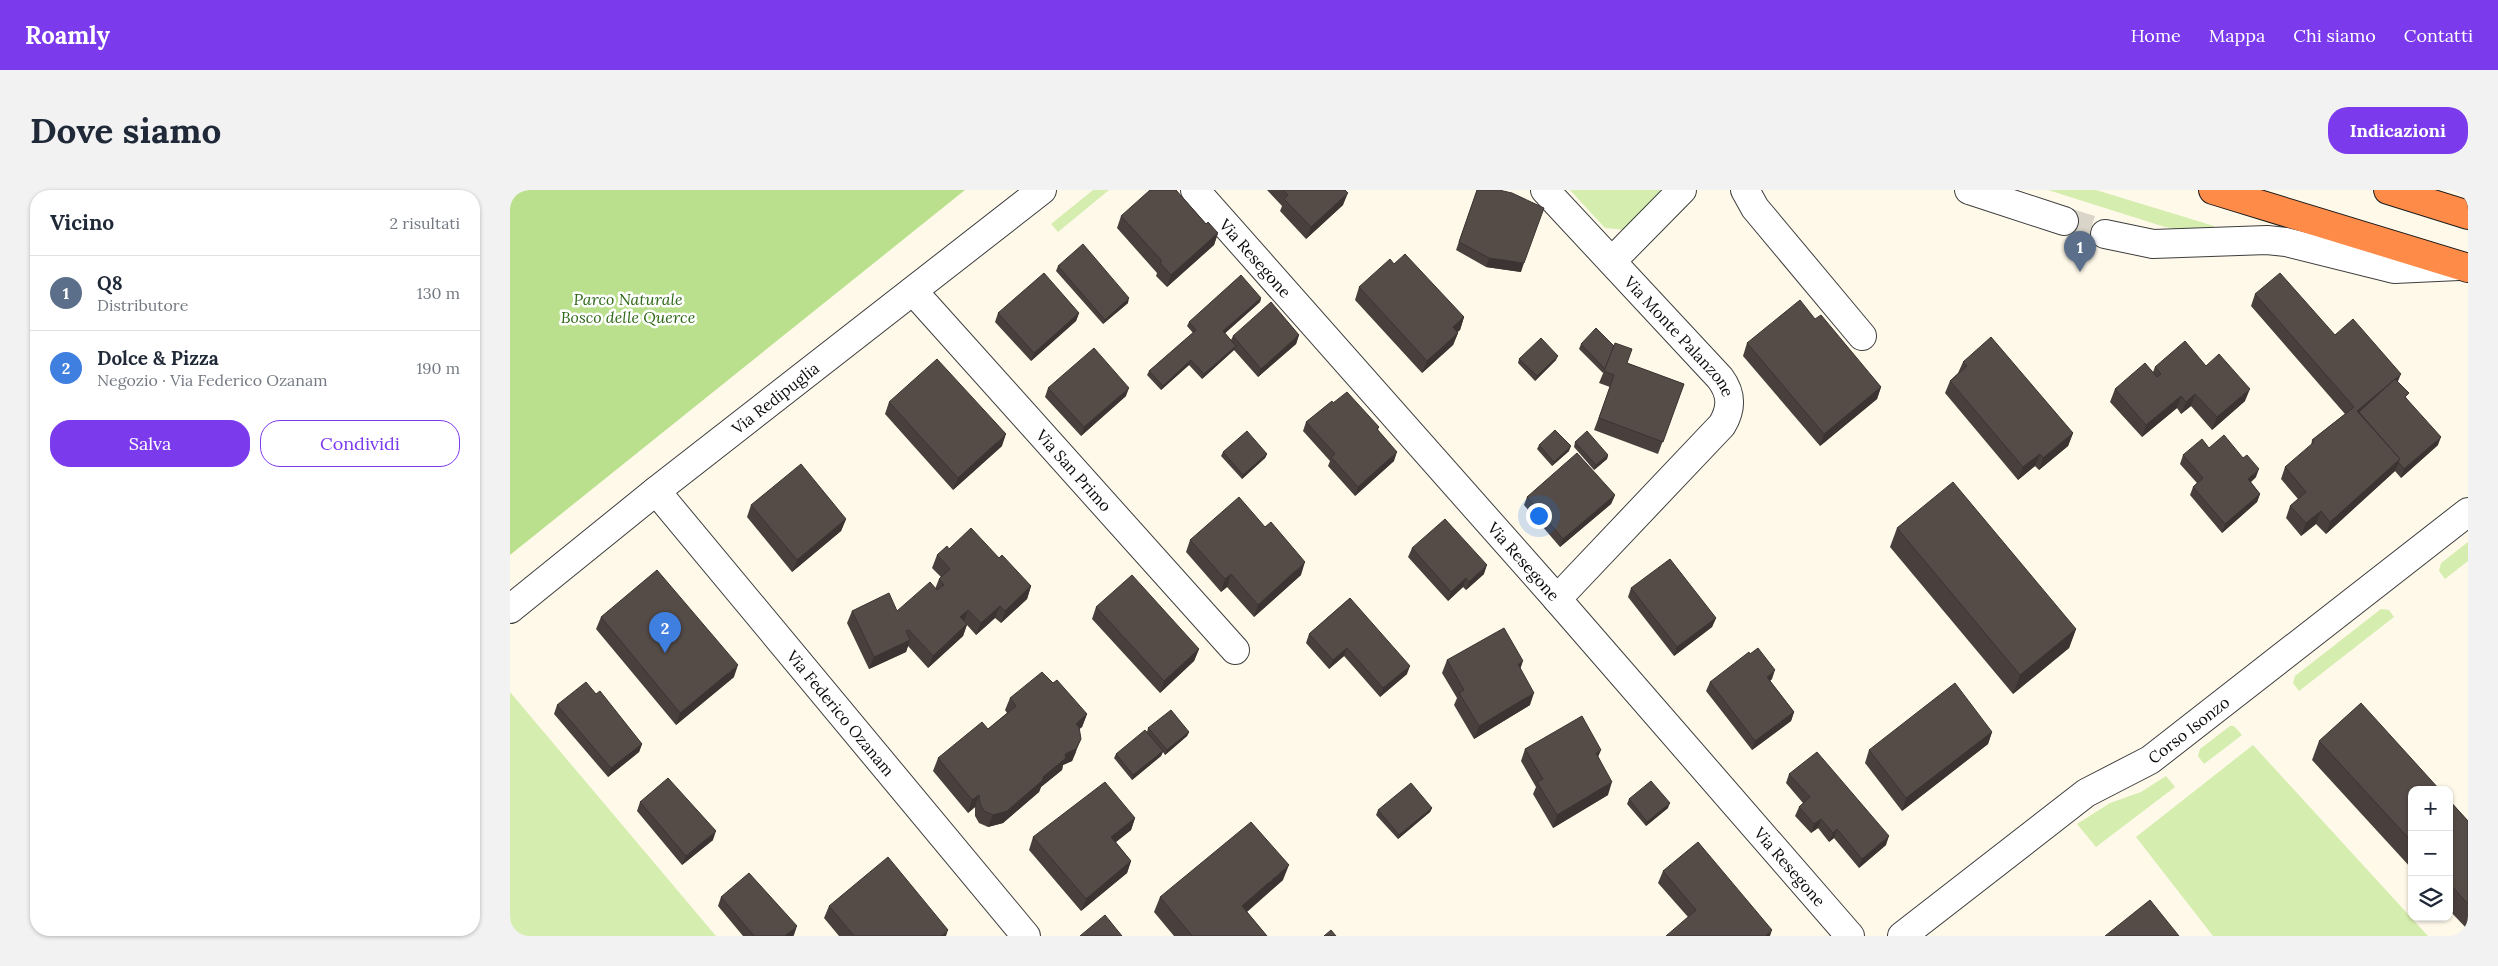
<!DOCTYPE html>
<html lang="it">
<head>
<meta charset="utf-8">
<style>
	:root { --surface:#fff; --page:#f2f2f3; --text:#1f2937; --muted:#747a83; --line:#e0e1e3; --accent:#7c3aed }
	body { margin:0; font-family:Lora,serif; background:var(--page); color:var(--text) }
	.controls { position:absolute; right:15px; bottom:15px; display:grid; overflow:hidden; border-radius:10px; box-shadow:0 1px 4px #0004 }
	.controls button { width:45px; height:45px; display:grid; place-items:center; padding:0; border:0; border-bottom:1px solid var(--line); background:var(--surface); color:var(--text); font:25px sans-serif }
	.you { position:absolute; left:1028px; top:325px; width:18px; height:18px; margin:-12px; border:4px solid #fff; border-radius:50%; background:#1a73e8; box-shadow:0 0 0 8px #1a73e833 }
	.badge { display:grid; place-items:center; width:32px; height:32px; border-radius:50%; background:var(--accent); color:#fff; font-size:16px; font-weight:700 }
	.pin { position:absolute; translate:-50% -41px; filter:drop-shadow(0 1px 2px #0008) }
	.pin::after { content:''; position:absolute; top:26px; width:18px; height:15px; background:inherit; clip-path:polygon(0 0,100% 0,50% 100%) }
	.list { margin:0; padding:0; list-style:none }
	h2 { display:flex; justify-content:space-between; align-items:center; height:65px; margin:0; padding:0 20px; font-size:21px }
	h2 small { font-size:16px; font-weight:400; color:var(--muted) }
	.list li { display:grid; grid-template-columns:32px 1fr auto; gap:15px; align-items:center; box-sizing:border-box; height:75px; padding:0 20px; border-top:1px solid var(--line) }
	.list b { display:block; font-size:19px; white-space:nowrap }
	.list p { margin:0; font-size:16px; white-space:nowrap; color:var(--muted) }
	.list em { font-size:16px; font-style:normal; color:var(--muted) }
	.actions { display:flex; gap:10px; padding:15px 20px }
	.actions a { flex:1; padding:11px 0; border:1px solid var(--accent); border-radius:20px; text-align:center; font-size:18px; color:var(--accent) }
	.actions .main { background:var(--accent); color:#fff }
	.icon { flex:none; width:28px; height:28px; fill:none; stroke:currentColor; stroke-width:2; stroke-linecap:round; stroke-linejoin:round }
	.map { position:relative; flex:none; width:1958px; height:746px; overflow:hidden; border-radius:20px }
	header { display:flex; align-items:center; gap:30px; box-sizing:border-box; height:70px; padding:0 25px; background:var(--accent); color:#fff }
	header strong { font-size:24px }
	nav { display:flex; gap:28px; margin-inline-start:auto; font-size:18px }
	.intro { display:flex; align-items:center; justify-content:space-between; box-sizing:border-box; height:120px; padding:0 30px }
	h1 { margin:0; font-size:35px }
	.button { padding:12px 22px; border-radius:20px; background:var(--accent); color:#fff; font-size:18px; font-weight:700 }
	main { display:flex; gap:30px; padding:0 30px }
	aside { flex:1; background:var(--surface); border-radius:20px; box-shadow:0 1px 4px #0004 }
	.map>svg:first-child { display:block }
	.green { fill:#d5edaf }
	.forest { fill:#bae08d }
	.lines { fill:none; stroke-linecap:round; stroke-linejoin:round }
	.minor-tunnel { stroke:#dad5c9; stroke-width:28; stroke-dasharray:28 14; stroke-linecap:butt }
	.minor-casing { stroke:#3e3e3e; stroke-width:30 }
	.highway-casing { stroke:#1c1c1c; stroke-width:30 }
	.minor { stroke:#fff; stroke-width:28 }
	.highway { stroke:#ff8b48; stroke-width:28 }
	.wall { fill:#49403d }
	.shaded-wall { fill:#3c3432 }
	.building { fill:#554b47; stroke:#3c3432 }
	.labels { text-anchor:middle; dominant-baseline:central; stroke-width:5; stroke-linejoin:round; paint-order:stroke }
	.street-label { font-size:16px; fill:#0b0b0b; stroke:#fff }
	.park-label { font-size:16px; font-style:italic; fill:#2e6916; stroke:#fff }
</style>
</head>
<body>
<header>
<strong>Roamly</strong>
<nav><a>Home</a><a>Mappa</a><a>Chi siamo</a><a>Contatti</a></nav>
</header>
<div class="intro"><h1>Dove siamo</h1><a class="button">Indicazioni</a></div>
<main>
<aside>
<h2>Vicino<small>2 risultati</small></h2>
<ul class="list">
<li><span class="badge" style="background:#5c6f8a">1</span><div><b>Q8</b><p>Distributore</p></div><em>130 m</em></li>
<li><span class="badge" style="background:#3f7fe0">2</span><div><b>Dolce &amp; Pizza</b><p>Negozio · Via Federico Ozanam</p></div><em>190 m</em></li>
</ul>
<div class="actions"><a class="main">Salva</a><a>Condividi</a></div>
</aside>
<div class="map">
<svg width="1958" height="746" viewBox="0 0 1958 746">
	<rect width="100%" height="100%" fill="#fff9ea"/>
	<!-- green -->
	<g class="green">
		<path d="M583,0H599L548,42L541,34Z"/>
		<path d="M1060,0H1154L1116,40L1095,38Z"/>
		<path d="M1538,0H1586L1704,36L1705,40L1678,41L1655,37Z"/>
		<path d="M1958,352V371L1935,389L1929,381L1931,373Z"/>
		<path d="M1871,419L1879,420L1884,427L1789,501L1783,493L1785,486Z"/>
		<path d="M0,502L206,746H0Z"/>
		<path d="M1720,536H1724L1732,545L1694,574L1688,566L1690,559Z"/>
		<path d="M1743,555L1918,746H1703L1626,647Z"/>
		<path d="M1656,586L1665,597L1586,657L1567,634L1600,613L1631,602Z"/>
	</g>
	<!-- forest -->
	<path class="forest" d="M0,0H455L0,365Z"/>
	<g class="lines">
		<!-- minor-tunnel -->
		<path class="minor-tunnel" d="M1554,31L1595,44"/>
		<!-- minor casing -->
		<g class="minor-casing">
			<g id="minor">
				<path id="s1" d="M685,0L1047,409L1340,746"/>
				<path id="s2" d="M1035,0L1210,188C1222,204 1222,218 1212,235L1047,409"/>
				<path d="M1235,0L1245,18L1352,146"/>
				<path d="M1459,0L1554,31"/>
				<path d="M1595,44L1643,54L1757,50L1776,52L1884,79L1949,76"/>
				<path d="M1102,71L1172,0"/>
				<path id="s3" d="M403,101L725,460"/>
				<path id="s4" d="M146,301L516,746"/>
				<path id="s5" d="M0,419L146,301L532,0"/>
				<path id="s6" d="M1392,746L1576,603L1640,570L1958,322"/>
			</g>
		</g>
		<!-- highway casing -->
		<g class="highway-casing">
			<g id="highway">
				<path d="M1703,0L1958,78"/>
				<path d="M1878,0L1958,25"/>
			</g>
		</g>
		<!-- minor -->
		<use href="#minor" class="minor"/>
		<!-- highway -->
		<use href="#highway" class="highway"/>
	</g>
	<!-- wall -->
	<g class="wall">
		<path d="M757,0H835L833,15L796,49L770,21L772,16Z"/>
		<path d="M967,0L1011,82L976,77L946,60Z"/>
		<path d="M611,26L696,34L708,43L704,55L657,97L646,86L647,83L607,38Z"/>
		<path d="M884,74L954,127L950,140L947,142L948,143L943,155L912,183L845,110L849,97Z"/>
		<path d="M548,76L618,113L593,134L546,81Z"/>
		<path d="M1745,104L1825,145L1888,192L1897,209L1928,255L1891,288L1885,281L1816,344L1806,334L1791,346L1776,328L1780,316L1788,309L1771,289L1775,277L1801,256L1802,250L1835,224L1741,116Z"/>
		<path d="M751,108L750,112L715,143L721,150L723,146L789,145L786,154L748,187L724,160L692,189L679,175L651,200L637,185L639,181L683,143L677,136L679,132Z"/>
		<path d="M488,123H569L566,131L521,171L485,132Z"/>
		<path d="M1305,129L1371,197L1367,209L1310,256L1233,166L1237,153Z"/>
		<path d="M1071,154L1117,173L1174,194L1148,264L1084,240L1100,197L1089,193L1094,181L1093,183L1069,159Z"/>
		<path d="M1009,169L1046,170L1025,191L1008,173Z"/>
		<path d="M1453,172L1563,243L1558,256L1529,280L1525,276L1508,290L1435,203L1440,191L1448,183Z"/>
		<path d="M1696,176L1735,211L1702,240L1681,216L1671,224L1667,218L1632,247L1600,212L1605,199L1643,182L1645,177Z"/>
		<path d="M538,198L616,206L571,246L535,207Z"/>
		<path d="M379,212L492,256L443,300L375,224Z"/>
		<path d="M823,213L869,237L868,240L884,271L845,306L818,276L820,271L793,241L796,232Z"/>
		<path d="M1065,252L1098,265L1097,269L1084,280L1064,257Z"/>
		<path d="M1029,255L1059,261L1042,276L1027,259Z"/>
		<path d="M1699,258L1746,287L1741,292L1750,304L1747,312L1712,343L1680,305L1683,297L1687,293L1670,274L1673,265Z"/>
		<path d="M713,262L757,264L755,268L732,289L711,266Z"/>
		<path d="M1105,305L1101,314L1050,357L1014,315L1017,307Z"/>
		<path d="M241,315L336,329L331,341L282,382L237,327Z"/>
		<path d="M1387,338L1566,439L1559,458L1503,504L1380,357Z"/>
		<path d="M680,350L791,385L744,427L717,397L711,402L676,362Z"/>
		<path d="M902,358L974,384L956,400L953,397L938,411L898,367Z"/>
		<path d="M439,359L489,368L521,396L517,409L491,433L485,428L466,445L457,435L453,446L418,478L398,456L396,462L359,479L337,433L342,421H387L425,399L429,389L431,387L422,378L427,365Z"/>
		<path d="M1121,398L1206,428L1202,437L1164,466L1118,407Z"/>
		<path d="M840,408L897,484L870,507L834,466L819,479L796,453L799,444Z"/>
		<path d="M586,417L689,459L684,471L650,503L582,429Z"/>
		<path d="M91,427L224,487L166,535L86,439Z"/>
		<path d="M937,470L1010,478L1020,515L964,549L944,515L947,508L932,483Z"/>
		<path d="M1262,489L1260,491L1284,522L1281,531L1242,560L1196,501L1200,492Z"/>
		<path d="M543,493L577,524L572,537L569,539L566,562L562,571L553,575L552,580L531,597L529,602L493,633L478,637L469,633L465,626V617L458,623L423,581L428,568L478,539L497,523L495,520L500,508Z"/>
		<path d="M86,504L132,554L129,562L98,587L44,524L47,515Z"/>
		<path d="M638,538L679,542L677,546L655,565L653,562L651,566L622,590L604,568L606,564L637,542Z"/>
		<path d="M1482,542L1478,554L1392,621L1355,573L1359,560Z"/>
		<path d="M1809,551L1902,600V679L1802,570Z"/>
		<path d="M1015,559L1088,567L1098,605L1043,638L1023,604L1026,597L1011,571Z"/>
		<path d="M1279,584L1376,655L1349,678L1324,648L1319,652L1308,638L1301,643L1285,626L1289,617L1293,613L1276,593Z"/>
		<path d="M1119,609L1158,618L1136,636L1117,614Z"/>
		<path d="M1939,610L1958,631V740L1939,720Z"/>
		<path d="M130,612L203,650L172,675L127,621Z"/>
		<path d="M922,618L920,622L888,649L866,625L868,620Z"/>
		<path d="M625,628L621,640L606,652L621,671L617,683L571,721L519,660L523,647Z"/>
		<path d="M1153,681L1260,746L1178,727L1148,693Z"/>
		<path d="M773,690L737,722L757,746H664L644,722L650,707Z"/>
		<path d="M211,707L284,745L283,746H233L208,716Z"/>
		<path d="M319,716L436,746H329L314,728Z"/>
	</g>
	<!-- shaded-wall -->
	<g class="shaded-wall">
		<path d="M838,3L833,15L796,49L801,37Z"/>
		<path d="M708,43L704,55L657,97L661,85Z"/>
		<path d="M979,68L1014,73L1011,82L976,77Z"/>
		<path d="M619,108L618,113L593,134L595,130Z"/>
		<path d="M751,108L750,112L712,146L713,141Z"/>
		<path d="M569,123L566,131L521,171L524,163Z"/>
		<path d="M954,127L950,140L939,150L943,137Z"/>
		<path d="M948,143L943,155L912,183L917,171Z"/>
		<path d="M789,145L786,154L748,187L751,179Z"/>
		<path d="M726,156L724,160L692,189L694,184Z"/>
		<path d="M1048,166L1046,170L1025,191L1027,186Z"/>
		<path d="M681,170L679,175L651,200L653,196Z"/>
		<path d="M1891,184L1886,196L1849,228L1847,221Z"/>
		<path d="M1371,197L1367,209L1310,256L1314,244Z"/>
		<path d="M619,198L616,206L571,246L574,237Z"/>
		<path d="M1740,199L1735,211L1702,240L1707,227Z"/>
		<path d="M1685,204L1681,216L1671,224L1676,212Z"/>
		<path d="M1671,206L1667,218L1632,247L1636,235Z"/>
		<path d="M1563,243L1558,256L1529,280L1533,268Z"/>
		<path d="M496,244L492,256L443,300L448,288Z"/>
		<path d="M1931,247L1928,255L1891,288L1894,279Z"/>
		<path d="M1061,256L1059,261L1042,276L1044,272Z"/>
		<path d="M887,262L884,271L845,306L848,297Z"/>
		<path d="M757,264L755,268L732,289L733,285Z"/>
		<path d="M1530,264L1525,276L1508,290L1513,277Z"/>
		<path d="M1098,265L1097,269L1084,280L1086,275Z"/>
		<path d="M1890,269L1885,281L1816,344L1820,332Z"/>
		<path d="M1749,279L1746,287L1734,298L1738,289Z"/>
		<path d="M1750,304L1747,312L1712,343L1715,334Z"/>
		<path d="M1105,305L1101,314L1050,357L1053,349Z"/>
		<path d="M1811,321L1806,334L1791,346L1796,333Z"/>
		<path d="M336,329L331,341L282,382L287,370Z"/>
		<path d="M795,372L791,385L744,427L748,415Z"/>
		<path d="M977,375L974,384L956,400L959,392Z"/>
		<path d="M721,384L717,397L711,402L715,389Z"/>
		<path d="M956,388L953,397L938,411L941,402Z"/>
		<path d="M521,396L517,409L491,433L495,421Z"/>
		<path d="M490,416L485,428L466,445L471,433Z"/>
		<path d="M458,420L454,432L450,427Z"/>
		<path d="M1206,428L1202,437L1164,466L1167,457Z"/>
		<path d="M457,434L453,446L418,478L423,466Z"/>
		<path d="M1566,439L1559,458L1503,504L1510,485Z"/>
		<path d="M400,450L396,462L359,479L364,467Z"/>
		<path d="M837,458L834,466L819,479L823,470Z"/>
		<path d="M689,459L684,471L650,503L654,491Z"/>
		<path d="M1013,471L1009,483L1008,474Z"/>
		<path d="M228,475L224,487L166,535L170,523Z"/>
		<path d="M900,476L897,484L870,507L873,498Z"/>
		<path d="M1265,480L1262,489L1254,495L1257,487Z"/>
		<path d="M1024,503L1020,515L964,549L969,536Z"/>
		<path d="M1284,522L1281,531L1242,560L1245,551Z"/>
		<path d="M577,524L572,537L561,546L566,534Z"/>
		<path d="M679,542L677,546L655,565L657,560Z"/>
		<path d="M1482,542L1478,554L1392,621L1396,608Z"/>
		<path d="M571,549L562,571L553,575L552,580L531,597L529,602L493,633L478,637L483,625L533,587Z"/>
		<path d="M132,554L129,562L98,587L101,578Z"/>
		<path d="M1091,560L1086,572V563Z"/>
		<path d="M653,561L651,566L622,590L623,585Z"/>
		<path d="M1102,592L1098,605L1043,638L1047,625Z"/>
		<path d="M469,605L465,617L458,623L462,610Z"/>
		<path d="M1160,613L1158,618L1136,636L1137,632Z"/>
		<path d="M922,618L920,622L888,649L889,645Z"/>
		<path d="M625,628L621,640L597,659L601,647Z"/>
		<path d="M1311,629L1308,638L1301,643L1304,634Z"/>
		<path d="M1327,639L1324,648L1319,652L1323,643Z"/>
		<path d="M206,641L203,650L172,675L176,666Z"/>
		<path d="M1379,646L1376,655L1349,678L1352,669Z"/>
		<path d="M621,671L617,683L571,721L576,709Z"/>
		<path d="M779,675L773,690L726,731L732,716Z"/>
		<path d="M287,736L284,745L283,746H275Z"/>
		<path d="M438,740L436,746H431Z"/>
		<path d="M1262,740L1260,746H1255Z"/>
	</g>
	<!-- building -->
	<g class="building">
		<path d="M640,0H666L696,34L698,32L708,43L661,85L650,73L652,71L611,26Z"/>
		<path d="M773,0H835L838,3L801,37L774,9L778,5Z"/>
		<path d="M967,0H989L1002,3L1034,18L1014,73L979,68L949,52Z"/>
		<path d="M573,54L619,108L595,130L548,76Z"/>
		<path d="M895,64L954,127L943,137L948,143L917,171L849,97L880,69L884,74Z"/>
		<path d="M534,83L569,123L524,163L488,123Z"/>
		<path d="M1770,83L1825,145L1843,129L1891,184L1847,221L1890,269L1820,332L1811,321L1796,333L1780,316L1796,302L1775,277L1804,252L1802,250L1844,217L1745,104Z"/>
		<path d="M731,85L751,108L713,141L726,156L694,184L681,170L653,196L639,181L686,140L679,132Z"/>
		<path d="M1290,110L1305,129L1311,125L1371,197L1314,244L1237,153Z"/>
		<path d="M761,112L789,145L751,179L723,146Z"/>
		<path d="M1086,138L1104,156L1095,179L1071,154Z"/>
		<path d="M1481,147L1563,243L1533,268L1530,264L1513,277L1440,191L1457,176L1453,172Z"/>
		<path d="M1031,148L1048,166L1027,186L1009,169Z"/>
		<path d="M1675,151L1696,176L1709,164L1740,199L1707,227L1685,204L1676,212L1671,206L1636,235L1605,199L1635,173L1647,187L1651,184L1645,177Z"/>
		<path d="M1105,153L1122,159L1117,173L1174,194L1153,252L1089,228L1104,185L1094,181Z"/>
		<path d="M584,158L619,198L574,237L538,198Z"/>
		<path d="M427,169L496,244L448,288L379,212Z"/>
		<path d="M1885,189L1899,203L1895,207L1931,247L1894,279L1888,272L1890,269L1849,222Z"/>
		<path d="M837,202L869,237L867,239L887,262L848,297L821,267L825,264L796,232L822,211L823,213Z"/>
		<path d="M1045,240L1061,256L1044,272L1029,255Z"/>
		<path d="M737,241L757,264L733,285L713,262Z"/>
		<path d="M1077,241L1098,265L1086,275L1065,252Z"/>
		<path d="M1714,245L1733,268L1737,265L1749,279L1738,289L1750,304L1715,334L1683,297L1693,288L1673,265L1692,249L1699,258Z"/>
		<path d="M1067,263L1105,305L1053,349L1017,307Z"/>
		<path d="M291,274L336,329L287,370L241,315Z"/>
		<path d="M1443,292L1566,439L1510,485L1387,338Z"/>
		<path d="M729,307L755,337L761,332L795,372L748,415L721,384L715,389L680,350Z"/>
		<path d="M935,329L977,375L959,392L956,388L941,402L902,358Z"/>
		<path d="M461,338L489,368L492,365L521,396L495,421L490,416L471,433L458,420L450,427L457,434L423,466L399,440L396,441L400,450L364,467L342,421L379,403L387,421L420,392L427,400L434,395L429,389L440,379L427,365L437,356L439,359Z"/>
		<path d="M1160,369L1206,428L1167,457L1121,398Z"/>
		<path d="M147,380L228,475L170,523L91,427Z"/>
		<path d="M622,385L689,459L654,491L586,417Z"/>
		<path d="M840,408L900,476L873,498L837,458L823,470L799,444Z"/>
		<path d="M994,438L1013,471L1008,474L1024,503L969,536L949,503L954,500L937,470Z"/>
		<path d="M1248,458L1265,480L1257,487L1284,522L1245,551L1200,492L1239,462L1240,464Z"/>
		<path d="M532,482L543,493L547,490L577,524L566,534L569,537L571,549L566,559L555,564L556,568L533,587V590L497,621L483,625L474,621L470,614L469,605L462,610L428,568L472,532L478,539L506,516L500,508Z"/>
		<path d="M76,492L86,504L90,501L132,554L101,578L47,515Z"/>
		<path d="M1445,493L1482,542L1396,608L1359,560Z"/>
		<path d="M1851,513L1930,600H1902V652L1809,551Z"/>
		<path d="M661,520L679,542L657,560L638,538Z"/>
		<path d="M1072,526L1091,560L1086,563L1102,592L1047,625L1027,592L1033,589L1015,559Z"/>
		<path d="M635,540L653,561L623,585L606,564Z"/>
		<path d="M1307,562L1379,646L1352,669L1327,639L1323,643L1311,629L1304,634L1289,617L1300,607L1279,584Z"/>
		<path d="M158,588L206,641L176,666L130,612Z"/>
		<path d="M1141,591L1160,613L1137,632L1119,609Z"/>
		<path d="M595,592L625,628L601,647L621,671L576,709L523,647Z"/>
		<path d="M901,593L922,618L889,645L868,620Z"/>
		<path d="M1939,610L1958,631V714L1939,693Z"/>
		<path d="M741,632L779,675L732,716L757,746H682L650,707Z"/>
		<path d="M1188,652L1262,740L1255,746H1156L1186,720L1153,681Z"/>
		<path d="M378,667L438,740L431,746H344L319,716Z"/>
		<path d="M239,683L287,736L275,746H244L211,707Z"/>
		<path d="M1640,710L1669,746H1595Z"/>
		<path d="M595,725L612,746H570Z"/>
		<path d="M821,740L826,746H814Z"/>
	</g>
	<g class="labels">
		<!-- street labels -->
		<g class="street-label">
			<text stroke="none"><textPath href="#s1" startOffset="91">Via Resegone</textPath></text>
			<text stroke="none"><textPath href="#s2" startOffset="199">Via Monte Palanzone</textPath></text>
			<text stroke="none"><textPath href="#s5" startOffset="339">Via Redipuglia</textPath></text>
			<text stroke="none"><textPath href="#s3" startOffset="241">Via San Primo</textPath></text>
			<text stroke="none"><textPath href="#s1" startOffset="496">Via Resegone</textPath></text>
			<text stroke="none"><textPath href="#s4" startOffset="289">Via Federico Ozanam</textPath></text>
			<text stroke="none"><textPath href="#s6" startOffset="354">Corso Isonzo</textPath></text>
			<text stroke="none"><textPath href="#s1" startOffset="901">Via Resegone</textPath></text>
		</g>
		<!-- park labels -->
		<g class="park-label">
			<text x="118" y="109">Parco Naturale<tspan x="118" dy="18">Bosco delle Querce</tspan></text>
		</g>
	</g>
</svg>
<div class="controls">
<button>+</button>
<button>−</button>
<button><svg class="icon" aria-label="layers" viewBox="0 0 24 24"><path d="M12 4l9 5-9 5-9-5zM3 14l9 5 9-5"/></svg></button>
</div>
<div class="you"></div>
<div class="pin badge" style="left:1570px;top:82px;background:#5c6f8a">1</div>
<div class="pin badge" style="left:155px;top:463px;background:#3f7fe0">2</div>
</div>
</main>
</body>
</html>
